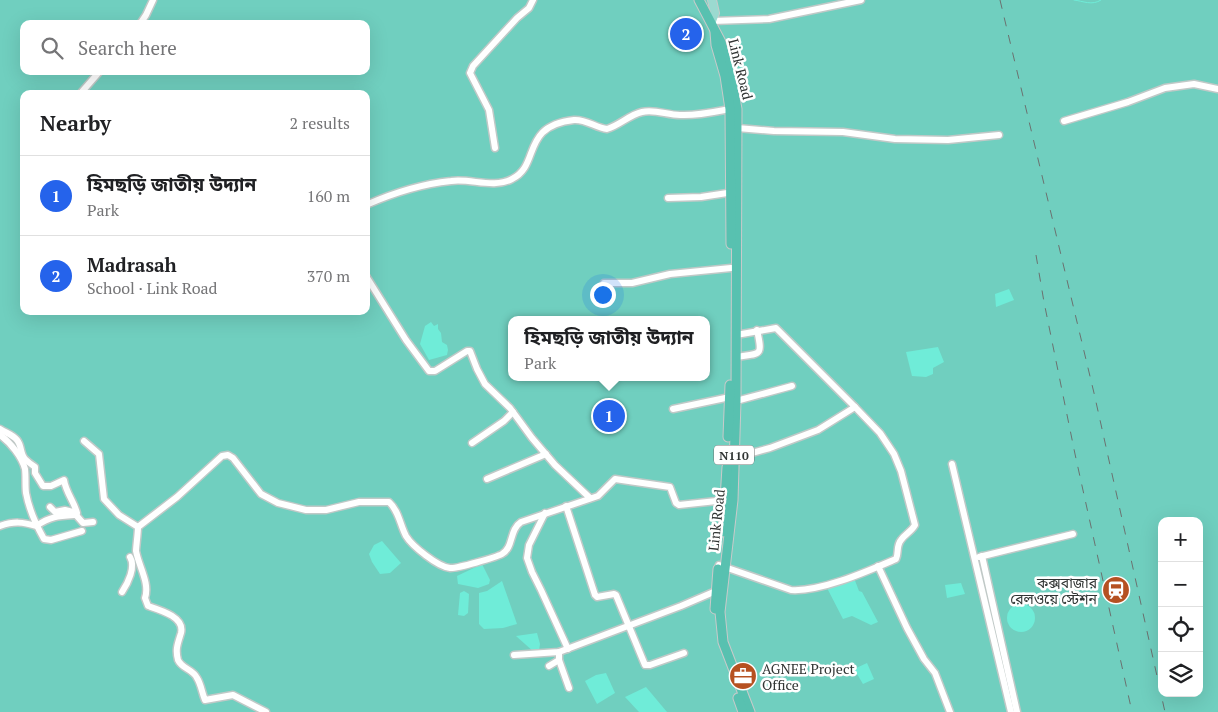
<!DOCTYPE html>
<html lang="en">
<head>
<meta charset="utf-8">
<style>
	:root { --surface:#fff; --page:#f6f6f6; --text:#202124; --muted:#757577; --line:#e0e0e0; --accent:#2563eb }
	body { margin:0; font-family:"PT Serif","Noto Sans Bengali",serif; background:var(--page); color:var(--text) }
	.controls { position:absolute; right:15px; bottom:15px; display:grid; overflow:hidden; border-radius:10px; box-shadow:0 5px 20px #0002 }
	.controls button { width:45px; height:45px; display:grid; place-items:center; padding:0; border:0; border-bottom:1px solid var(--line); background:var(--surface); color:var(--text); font:25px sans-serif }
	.you { position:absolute; left:602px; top:294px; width:18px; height:18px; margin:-12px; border:4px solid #fff; border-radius:50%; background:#1a73e8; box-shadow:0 0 0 8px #1a73e833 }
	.badge { display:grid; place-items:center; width:32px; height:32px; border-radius:50%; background:var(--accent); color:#fff; font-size:16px; font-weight:700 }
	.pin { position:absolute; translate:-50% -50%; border:2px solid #fff; box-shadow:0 1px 5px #0006 }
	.popup { position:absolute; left:508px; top:316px; width:202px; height:65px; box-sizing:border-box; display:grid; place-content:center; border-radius:10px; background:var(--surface); filter:drop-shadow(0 1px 4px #0005); font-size:16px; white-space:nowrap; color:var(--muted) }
	.popup b { font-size:19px; color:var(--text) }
	.popup::after { content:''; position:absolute; left:50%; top:100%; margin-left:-10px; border:10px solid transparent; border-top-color:var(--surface) }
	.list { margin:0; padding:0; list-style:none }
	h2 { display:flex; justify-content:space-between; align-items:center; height:65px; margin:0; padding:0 20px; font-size:21px }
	h2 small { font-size:16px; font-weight:400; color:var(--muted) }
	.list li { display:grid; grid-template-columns:32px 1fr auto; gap:15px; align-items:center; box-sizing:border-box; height:80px; padding:0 20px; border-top:1px solid var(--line) }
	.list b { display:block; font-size:19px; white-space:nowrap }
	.list p { margin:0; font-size:16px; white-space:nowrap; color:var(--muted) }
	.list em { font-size:16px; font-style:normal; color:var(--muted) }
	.icon { flex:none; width:28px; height:28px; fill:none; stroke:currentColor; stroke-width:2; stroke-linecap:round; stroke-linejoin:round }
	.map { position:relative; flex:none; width:1218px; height:712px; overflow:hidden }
	.search { position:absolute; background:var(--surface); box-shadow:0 5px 20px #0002; left:20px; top:20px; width:350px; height:55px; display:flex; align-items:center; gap:12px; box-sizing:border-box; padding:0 18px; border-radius:10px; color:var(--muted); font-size:19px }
	.panel { position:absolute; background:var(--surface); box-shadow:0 5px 20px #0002; left:20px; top:90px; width:350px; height:225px; border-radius:10px }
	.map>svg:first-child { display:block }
	.green { fill:#70cfbf; fill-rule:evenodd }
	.water { fill:#6fecd8 }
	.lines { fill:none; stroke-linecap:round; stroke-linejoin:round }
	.stream { stroke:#6fecd8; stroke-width:1 }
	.minor-casing { stroke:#c0c9c7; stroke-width:9 }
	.major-casing { stroke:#c9caca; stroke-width:10 }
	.highway-casing { stroke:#c9caca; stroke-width:11 }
	.minor { stroke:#fff; stroke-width:6 }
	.major { stroke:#9bdad0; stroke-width:8 }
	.highway { stroke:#58c1b0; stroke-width:9 }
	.rail { stroke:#6b716f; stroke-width:1; stroke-dasharray:9 9; stroke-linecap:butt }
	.labels { text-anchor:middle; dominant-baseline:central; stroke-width:5; stroke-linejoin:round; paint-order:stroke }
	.shield { fill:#fff; stroke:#6f7271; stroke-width:1 }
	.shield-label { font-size:12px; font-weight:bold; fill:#313534 }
	.street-label { font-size:14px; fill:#313534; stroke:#fff }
	.poi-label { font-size:14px; fill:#313534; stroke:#fff; text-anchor:end }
</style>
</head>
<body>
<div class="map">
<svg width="1218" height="712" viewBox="0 0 1218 712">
	<rect width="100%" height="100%" fill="#e8f1ef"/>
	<!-- green -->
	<path class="green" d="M0,0H1218V712H0ZM24,24H366V71H24ZM24,94H366V311H24ZM512,320H706V377H512ZM1162,521H1199V693H1162Z"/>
	<!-- water -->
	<g class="water">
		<path d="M1009,289L1014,300L996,307L995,294Z"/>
		<path d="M431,322L434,326L438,324V329L441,333L442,342L447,345L448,350L447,355L429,360L420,344L425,326Z"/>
		<path d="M938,347L944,362L933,368V374L926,377L912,376L906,352Z"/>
		<path d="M382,541L401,563L390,573L380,574L372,562L369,554L374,545Z"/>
		<path d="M482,564L490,580L489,584L478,588L458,584L457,576Z"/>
		<path d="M854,578L859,591L862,592L878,622L871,625L852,616L843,619L826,586Z"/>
		<path d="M502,581L517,624L503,628L484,629L479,624V593L487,591Z"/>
		<path d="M961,583L965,594L947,598L945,585Z"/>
		<path d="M464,591L469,594L468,613L464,616L458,615L460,593Z"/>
		<circle cx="1021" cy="618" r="14"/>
		<path d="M537,633L540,644L539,651L534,652L516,636Z"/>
		<path d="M867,663L874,679L863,684L854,669Z"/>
		<path d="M606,673L615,693L597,704L585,681L596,675Z"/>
		<path d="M646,687L667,712H639L625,697Z"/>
	</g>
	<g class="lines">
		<!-- stream -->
		<path class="stream" d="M1074,0C1083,1 1092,6 1101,0"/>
		<!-- minor casing -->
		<g class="minor-casing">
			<g id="minor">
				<path d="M712,21L769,19L861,0"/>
				<path d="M140,24L146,15L153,0"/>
				<path d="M80,94L100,71"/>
				<path d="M1064,121L1128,102L1165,88L1194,84L1218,89"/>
				<path d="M737,128L774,131L843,132L895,139L948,140L999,135"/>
				<path d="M495,148L489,110L470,73L473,66L517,18L529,8L533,0"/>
				<path d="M668,198L701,197L734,192"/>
				<path d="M366,205C393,193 422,184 451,181C471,178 493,189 512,179C541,165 520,126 574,120C586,119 596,128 607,129C620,125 629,115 642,112C655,109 667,115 680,115C697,116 714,112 730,109"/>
				<path d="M366,276L406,340L429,371H435L467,351H470L477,369L485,384L510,408L532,438L555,465L590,498"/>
				<path d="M604,283H632L670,274L731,268"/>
				<path d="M736,357C761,353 763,357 757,330"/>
				<path d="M736,401L792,386"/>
				<path d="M673,409L730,397"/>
				<path d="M0,429C6,433 12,434 17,440C22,446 20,454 25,459C28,462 32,465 35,467V473L43,486H51L64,480C66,493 74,501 77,513L65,510L55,512L50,507"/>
				<path d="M0,435C10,442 22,457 25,469C26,477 25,485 26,493C29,509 36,525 44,539L51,540L82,531"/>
				<path d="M84,441L99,454L104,499L119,515L138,527C138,532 136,548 136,551C139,567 150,583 145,598L148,606C160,610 185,617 181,633C178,643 175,649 178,660C182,669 193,669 197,678C201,684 202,693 205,700L233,695L266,712"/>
				<path d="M472,443L504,421L513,412"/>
				<path d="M734,458L770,448L818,430L855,407L776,328L736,335"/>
				<path d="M952,464L1011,712"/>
				<path d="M487,479L546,454"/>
				<path d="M566,506L595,595L597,597L614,594L616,595L645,665H650L684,653"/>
				<path d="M545,513L529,545L527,558L532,572L541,590L568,649"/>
				<path d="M0,526C14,521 23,522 36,526C51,516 58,516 76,515L83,523L93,522"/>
				<path d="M138,527L177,497L222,456L228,455L233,458L261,494L278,503L306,510H326L359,502H389C399,511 400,525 406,536C412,546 438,567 450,568C456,569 497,557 502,554C514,547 509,530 521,522L598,496L615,479L670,487L676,503L679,505L726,500"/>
				<path d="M982,556L1017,712"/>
				<path d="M979,557L1073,534"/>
				<path d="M719,565L791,590C821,592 868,571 896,559C899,553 896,546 901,540C905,534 911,532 915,525L901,471L894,454L880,433L855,407"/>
				<path d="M878,566L907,628L924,659L935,673L950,712"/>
				<path d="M122,592C128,583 136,567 130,557"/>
				<path d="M559,652V660L569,688"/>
				<path d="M514,655L559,652L681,606L716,591"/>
				<path d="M549,666L559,660"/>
			</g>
		</g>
		<!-- major casing -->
		<g class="major-casing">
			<path id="major" d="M712,21L715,13L712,0"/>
		</g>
		<!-- highway casing -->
		<g class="highway-casing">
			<g id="highway">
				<path d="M699,0L721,42L731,76L737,109L736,401L733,500L720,612L723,642L750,712"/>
				<path d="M715,32L716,45L725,76L730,109L731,244"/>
				<path d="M728,437L730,385"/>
				<path d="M723,532L727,467"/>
				<path d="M715,609L718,569"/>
				<path d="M738,698L743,712"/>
			</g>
		</g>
		<!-- minor -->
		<use href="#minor" class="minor"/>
		<!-- major -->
		<use href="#major" class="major"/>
		<!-- highway -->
		<use href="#highway" class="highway"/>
		<!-- rail -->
		<g class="rail">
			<path d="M1000,0L1094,393L1165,712"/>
			<path d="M1036,255L1044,302L1075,454L1132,712"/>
		</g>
	</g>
	<!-- icons -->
	<defs>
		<g id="station-disc" transform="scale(1.4375)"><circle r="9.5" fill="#b65121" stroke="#fff"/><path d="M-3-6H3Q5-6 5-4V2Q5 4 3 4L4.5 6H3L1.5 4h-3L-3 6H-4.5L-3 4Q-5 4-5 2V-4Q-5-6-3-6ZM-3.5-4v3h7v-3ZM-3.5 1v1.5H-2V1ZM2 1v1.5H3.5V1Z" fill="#fff"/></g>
		<g id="office-disc" transform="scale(1.4375)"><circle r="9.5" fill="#b65121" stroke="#fff"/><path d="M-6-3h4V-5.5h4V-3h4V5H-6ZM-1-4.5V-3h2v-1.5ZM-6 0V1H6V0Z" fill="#fff"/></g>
	</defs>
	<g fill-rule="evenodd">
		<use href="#station-disc" x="1116" y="590"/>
		<use href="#office-disc" x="743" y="676"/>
	</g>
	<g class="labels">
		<!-- shield labels -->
		<rect class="shield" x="714" y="445.5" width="40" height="19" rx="4"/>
		<g class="shield-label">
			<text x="734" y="455">N110</text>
		</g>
		<!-- street labels -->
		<g class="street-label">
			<text transform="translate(741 69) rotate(76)">Link Road</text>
			<text transform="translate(716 520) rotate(-84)">Link Road</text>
		</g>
		<!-- poi labels -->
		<g class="poi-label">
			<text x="1097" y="582">কক্সবাজার<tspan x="1097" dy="16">রেলওয়ে স্টেশন</tspan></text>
			<text x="762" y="668" text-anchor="start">AGNEE Project<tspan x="762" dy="16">Office</tspan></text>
		</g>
	</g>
</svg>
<div class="controls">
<button>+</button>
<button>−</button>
<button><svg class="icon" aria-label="locate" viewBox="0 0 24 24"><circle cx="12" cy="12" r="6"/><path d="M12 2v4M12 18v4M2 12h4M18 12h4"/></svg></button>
<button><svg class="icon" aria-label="layers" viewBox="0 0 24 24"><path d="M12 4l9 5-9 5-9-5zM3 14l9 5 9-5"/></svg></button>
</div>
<div class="you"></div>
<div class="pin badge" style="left:609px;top:416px">1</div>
<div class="popup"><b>হিমছড়ি জাতীয় উদ্যান</b>Park</div>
<div class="pin badge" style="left:686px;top:34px">2</div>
<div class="search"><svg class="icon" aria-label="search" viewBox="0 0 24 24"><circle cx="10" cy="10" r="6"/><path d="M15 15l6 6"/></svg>Search here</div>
<section class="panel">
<h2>Nearby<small>2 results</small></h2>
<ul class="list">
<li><span class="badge">1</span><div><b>হিমছড়ি জাতীয় উদ্যান</b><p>Park</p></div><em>160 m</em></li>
<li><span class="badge">2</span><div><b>Madrasah</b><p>School · Link Road</p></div><em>370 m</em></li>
</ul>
</section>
</div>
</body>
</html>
